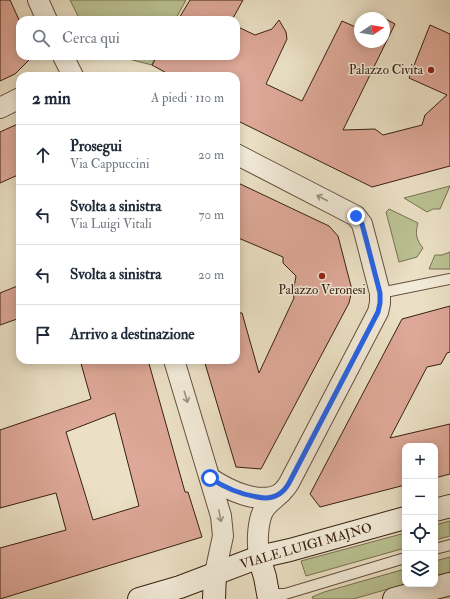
<!DOCTYPE html>
<html lang="it">
<head>
<meta charset="utf-8">
<style>
	:root { --surface:#fff; --page:#f2f2f3; --text:#1f2937; --muted:#747a83; --line:#e0e1e3 }
	body { margin:0; font-family:"IM FELL Double Pica",serif; background:var(--page); color:var(--text) }
	.controls { position:absolute; right:12px; bottom:12px; display:grid; overflow:hidden; border-radius:8px; box-shadow:0 2px 10px #0003 }
	.controls button { width:36px; height:36px; display:grid; place-items:center; padding:0; border:0; border-bottom:1px solid var(--line); background:var(--surface); color:var(--text); font:20px sans-serif }
	.compass { position:absolute; left:354px; top:12px; width:36px; height:36px; border-radius:50%; background:var(--surface); box-shadow:0 2px 10px #0003; rotate:78deg }
	.stop { position:absolute; width:12px; height:12px; margin:-9px; border:3px solid #2563eb; border-radius:50%; background:#fff }
	.stop.end { background:#2563eb; border-color:#fff; box-shadow:0 1px 4px #0008 }
	.list { margin:0; padding:0; list-style:none }
	h2 { display:flex; justify-content:space-between; align-items:center; height:52px; margin:0; padding:0 16px; font-size:17px }
	h2 small { font-size:13px; font-weight:400; color:var(--muted) }
	.list li { display:grid; grid-template-columns:26px 1fr auto; gap:12px; align-items:center; box-sizing:border-box; height:60px; padding:0 16px; border-top:1px solid var(--line) }
	.list b { display:block; font-size:15px; white-space:nowrap }
	.list p { margin:0; font-size:13px; white-space:nowrap; color:var(--muted) }
	.list em { font-size:13px; font-style:normal; color:var(--muted) }
	.icon { flex:none; width:22px; height:22px; fill:none; stroke:currentColor; stroke-width:2; stroke-linecap:round; stroke-linejoin:round }
	.map { position:relative; flex:none; width:450px; height:599px; overflow:hidden }
	.search { position:absolute; background:var(--surface); box-shadow:0 2px 10px #0003; left:16px; top:16px; width:224px; height:44px; display:flex; align-items:center; gap:10px; box-sizing:border-box; padding:0 14px; border-radius:12px; color:var(--muted); font-size:15px }
	.panel { position:absolute; background:var(--surface); box-shadow:0 2px 10px #0003; left:16px; top:72px; width:224px; height:292px; border-radius:12px }
	.map>svg:first-child { display:block }
	.green { fill:#bac293; stroke:#7a7152 }
	.building { fill:#dda897; stroke:#392012; fill-rule:evenodd }
	.lines { fill:none; stroke-linecap:round; stroke-linejoin:round }
	.service-casing { stroke:#66503f; stroke-width:12 }
	.minor-casing { stroke:#66503f; stroke-width:22 }
	.secondary-casing { stroke:#392012; stroke-width:24 }
	.service { stroke:#f2ebd9; stroke-width:10 }
	.minor { stroke:#f2ebd9; stroke-width:20 }
	.secondary { stroke:#f2ebd9; stroke-width:22 }
	.oneway { stroke:#9f907f }
	.route { stroke:#2563eb; stroke-width:5 }
	.poi-dot { fill:#8f2418; stroke:#f2ebd9; stroke-width:1.5 }
	.labels { text-anchor:middle; dominant-baseline:central; stroke-width:3; stroke-linejoin:round; paint-order:stroke }
	.poi-label { font-size:13px; fill:#392012; stroke:#f2ebd9; text-anchor:end }
	.street-label { font-size:13px; fill:#392012; stroke:#f2ebd9 }
</style>
</head>
<body>
<div class="map">
<svg width="450" height="599" viewBox="0 0 450 599">
	<rect width="100%" height="100%" fill="#ebe0c5"/>
	<filter id="stains"><feTurbulence type="fractalNoise" baseFrequency=".005" numOctaves="4"/><feColorMatrix values="0 0 0 0 .2 0 0 0 0 .09 0 0 0 0 .02 0 0 0 .5 -.17"/></filter>
	<radialGradient id="worn" r=".72"><stop offset=".6" stop-color="#630" stop-opacity="0"/><stop offset="1" stop-color="#630" stop-opacity=".3"/></radialGradient>
	<!-- green -->
	<g class="green">
		<path d="M70,0H186L175,20H80Z"/>
		<path d="M117,56H156L152,65Z"/>
		<path d="M450,186L440,209H433L427,212L404,198Z"/>
		<path d="M389,209L418,223C415,232 416,240 423,248L417,257L399,262L386,212Z"/>
		<path d="M450,252V269H429L435,255H442Z"/>
		<path d="M450,521V536L435,540V525Z"/>
		<path d="M405,533V548L306,576L301,561Z"/>
		<path d="M450,557V572L435,576V561Z"/>
		<path d="M405,569V584H406L353,599H313L312,597L324,592Z"/>
	</g>
	<!-- building -->
	<g class="building">
		<path d="M0,0H10L20,22V56H33L15,74L0,81Z"/>
		<path d="M190,0H243L232,20H178Z"/>
		<path d="M384,18L395,24L343,130L375,129L383,135L422,125L425,115L447,95L409,78L430,25L450,34V166L372,187L236,120V76H172L152,65L157,56H236V26L255,35L272,29L279,20L286,32L287,39L266,84L302,101L342,21L360,29V42H384Z"/>
		<path d="M20,123V174L0,183V132Z"/>
		<path d="M236,182L329,226L338,236L352,290L349,303L261,469L236,467L204,360H236V313H242L259,373L294,298L293,293L296,276L283,263V257L236,237Z"/>
		<path d="M20,285V318L0,325V293Z"/>
		<path d="M450,306V352L447,353L441,364L427,367L390,438L450,424V474L435,478V446H405V485L320,507L310,494L402,319Z"/>
		<path d="M80,360H148L185,492H188L202,537L0,599V548L66,530L56,493L0,508V430L91,399ZM115,413L139,506L93,520L66,432Z"/>
	</g>
	<g class="lines">
		<!-- service casing -->
		<g class="service-casing">
			<g id="service">
				<path d="M380,293L450,279"/>
				<path d="M435,549L450,545"/>
				<path d="M268,594H285L405,558"/>
			</g>
		</g>
		<!-- minor casing -->
		<g class="minor-casing">
			<g id="minor">
				<path d="M38,0L47,20"/>
				<path d="M63,56L73,76"/>
				<path d="M0,108L20,98"/>
				<path d="M236,154L356,216L362,224L366,239L380,293V303L378,312L289,483C283,494 272,499 265,508C257,519 257,543 259,557"/>
				<path d="M174,360L221,516L223,536L215,573"/>
				<path d="M210,478C228,490 260,506 281,493"/>
			</g>
		</g>
		<!-- secondary casing -->
		<g class="secondary-casing">
			<g id="secondary">
				<path d="M435,510L450,506"/>
				<path d="M259,557L265,577L269,599"/>
				<path d="M139,599L180,587L259,557L290,550L405,518"/>
				<path d="M214,599L215,573"/>
				<path d="M394,599L450,584"/>
			</g>
		</g>
		<!-- service -->
		<use href="#service" class="service"/>
		<!-- minor -->
		<use href="#minor" class="minor"/>
		<!-- secondary -->
		<use href="#secondary" class="secondary"/>
	</g>
	<!-- one-way arrows -->
	<defs><path id="oneway-shaft" d="M-6 0H5M1.5-3L5.5 0L1.5 3" fill="none" stroke-width="1.6" stroke-linecap="round" stroke-linejoin="round"/></defs>
	<g class="oneway">
		<use href="#oneway-shaft" transform="translate(322 198) rotate(-153)"/>
		<use href="#oneway-shaft" transform="translate(186 397) rotate(73)"/>
		<use href="#oneway-shaft" transform="translate(220 516) rotate(79)"/>
	</g>
	<g class="lines">
		<!-- route -->
		<path class="route" d="M210,478C228,490 244,496 265,498C276,498 284,492 289,483L378,312L380,303V293L366,239L362,224L356,216"/>
	</g>
	<!-- markers -->
	<g class="poi-dot">
		<circle cx="431" cy="70" r="4"/>
		<circle cx="322" cy="276" r="4"/>
	</g>
	<g class="labels">
		<!-- poi labels -->
		<g class="poi-label">
			<text x="423" y="70">Palazzo Civita</text>
			<text x="322" y="290" text-anchor="middle">Palazzo Veronesi</text>
		</g>
		<!-- street labels -->
		<g class="street-label">
			<text transform="translate(306 546) rotate(-16)">VIALE LUIGI MAJNO</text>
		</g>
	</g>
	<rect width="100%" height="100%" filter="url(#stains)"/>
	<rect width="100%" height="100%" fill="url(#worn)"/>
</svg>
<div class="controls">
<button>+</button>
<button>−</button>
<button><svg class="icon" aria-label="locate" viewBox="0 0 24 24"><circle cx="12" cy="12" r="6"/><path d="M12 2v4M12 18v4M2 12h4M18 12h4"/></svg></button>
<button><svg class="icon" aria-label="layers" viewBox="0 0 24 24"><path d="M12 4l9 5-9 5-9-5zM3 14l9 5 9-5"/></svg></button>
</div>
<svg class="compass" viewBox="-18 -18 36 36"><path d="M0-13l5 13h-10z" fill="#e53935"/><path d="M0 13l5-13h-10z" fill="#747a83"/></svg>
<div class="stop" style="left:210px;top:478px"></div>
<div class="stop end" style="left:356px;top:216px"></div>
<div class="search"><svg class="icon" aria-label="search" viewBox="0 0 24 24"><circle cx="10" cy="10" r="6"/><path d="M15 15l6 6"/></svg>Cerca qui</div>
<section class="panel">
<h2>2 min<small>A piedi · 110 m</small></h2>
<ul class="list">
<li><svg class="icon" aria-label="ahead" viewBox="0 0 24 24"><path d="M12 20V5M6 11l6-6 6 6"/></svg><div><b>Prosegui</b><p>Via Cappuccini</p></div><em>20 m</em></li>
<li><svg class="icon" aria-label="left" viewBox="0 0 24 24"><path d="M17 20v-9H6M10 6l-5 5 5 5"/></svg><div><b>Svolta a sinistra</b><p>Via Luigi Vitali</p></div><em>70 m</em></li>
<li><svg class="icon" aria-label="left" viewBox="0 0 24 24"><path d="M17 20v-9H6M10 6l-5 5 5 5"/></svg><div><b>Svolta a sinistra</b></div><em>20 m</em></li>
<li><svg class="icon" aria-label="arrive" viewBox="0 0 24 24"><path d="M6 21V4h12l-3 4 3 4H6"/></svg><div><b>Arrivo a destinazione</b></div></li>
</ul>
</section>
</div>
</body>
</html>
